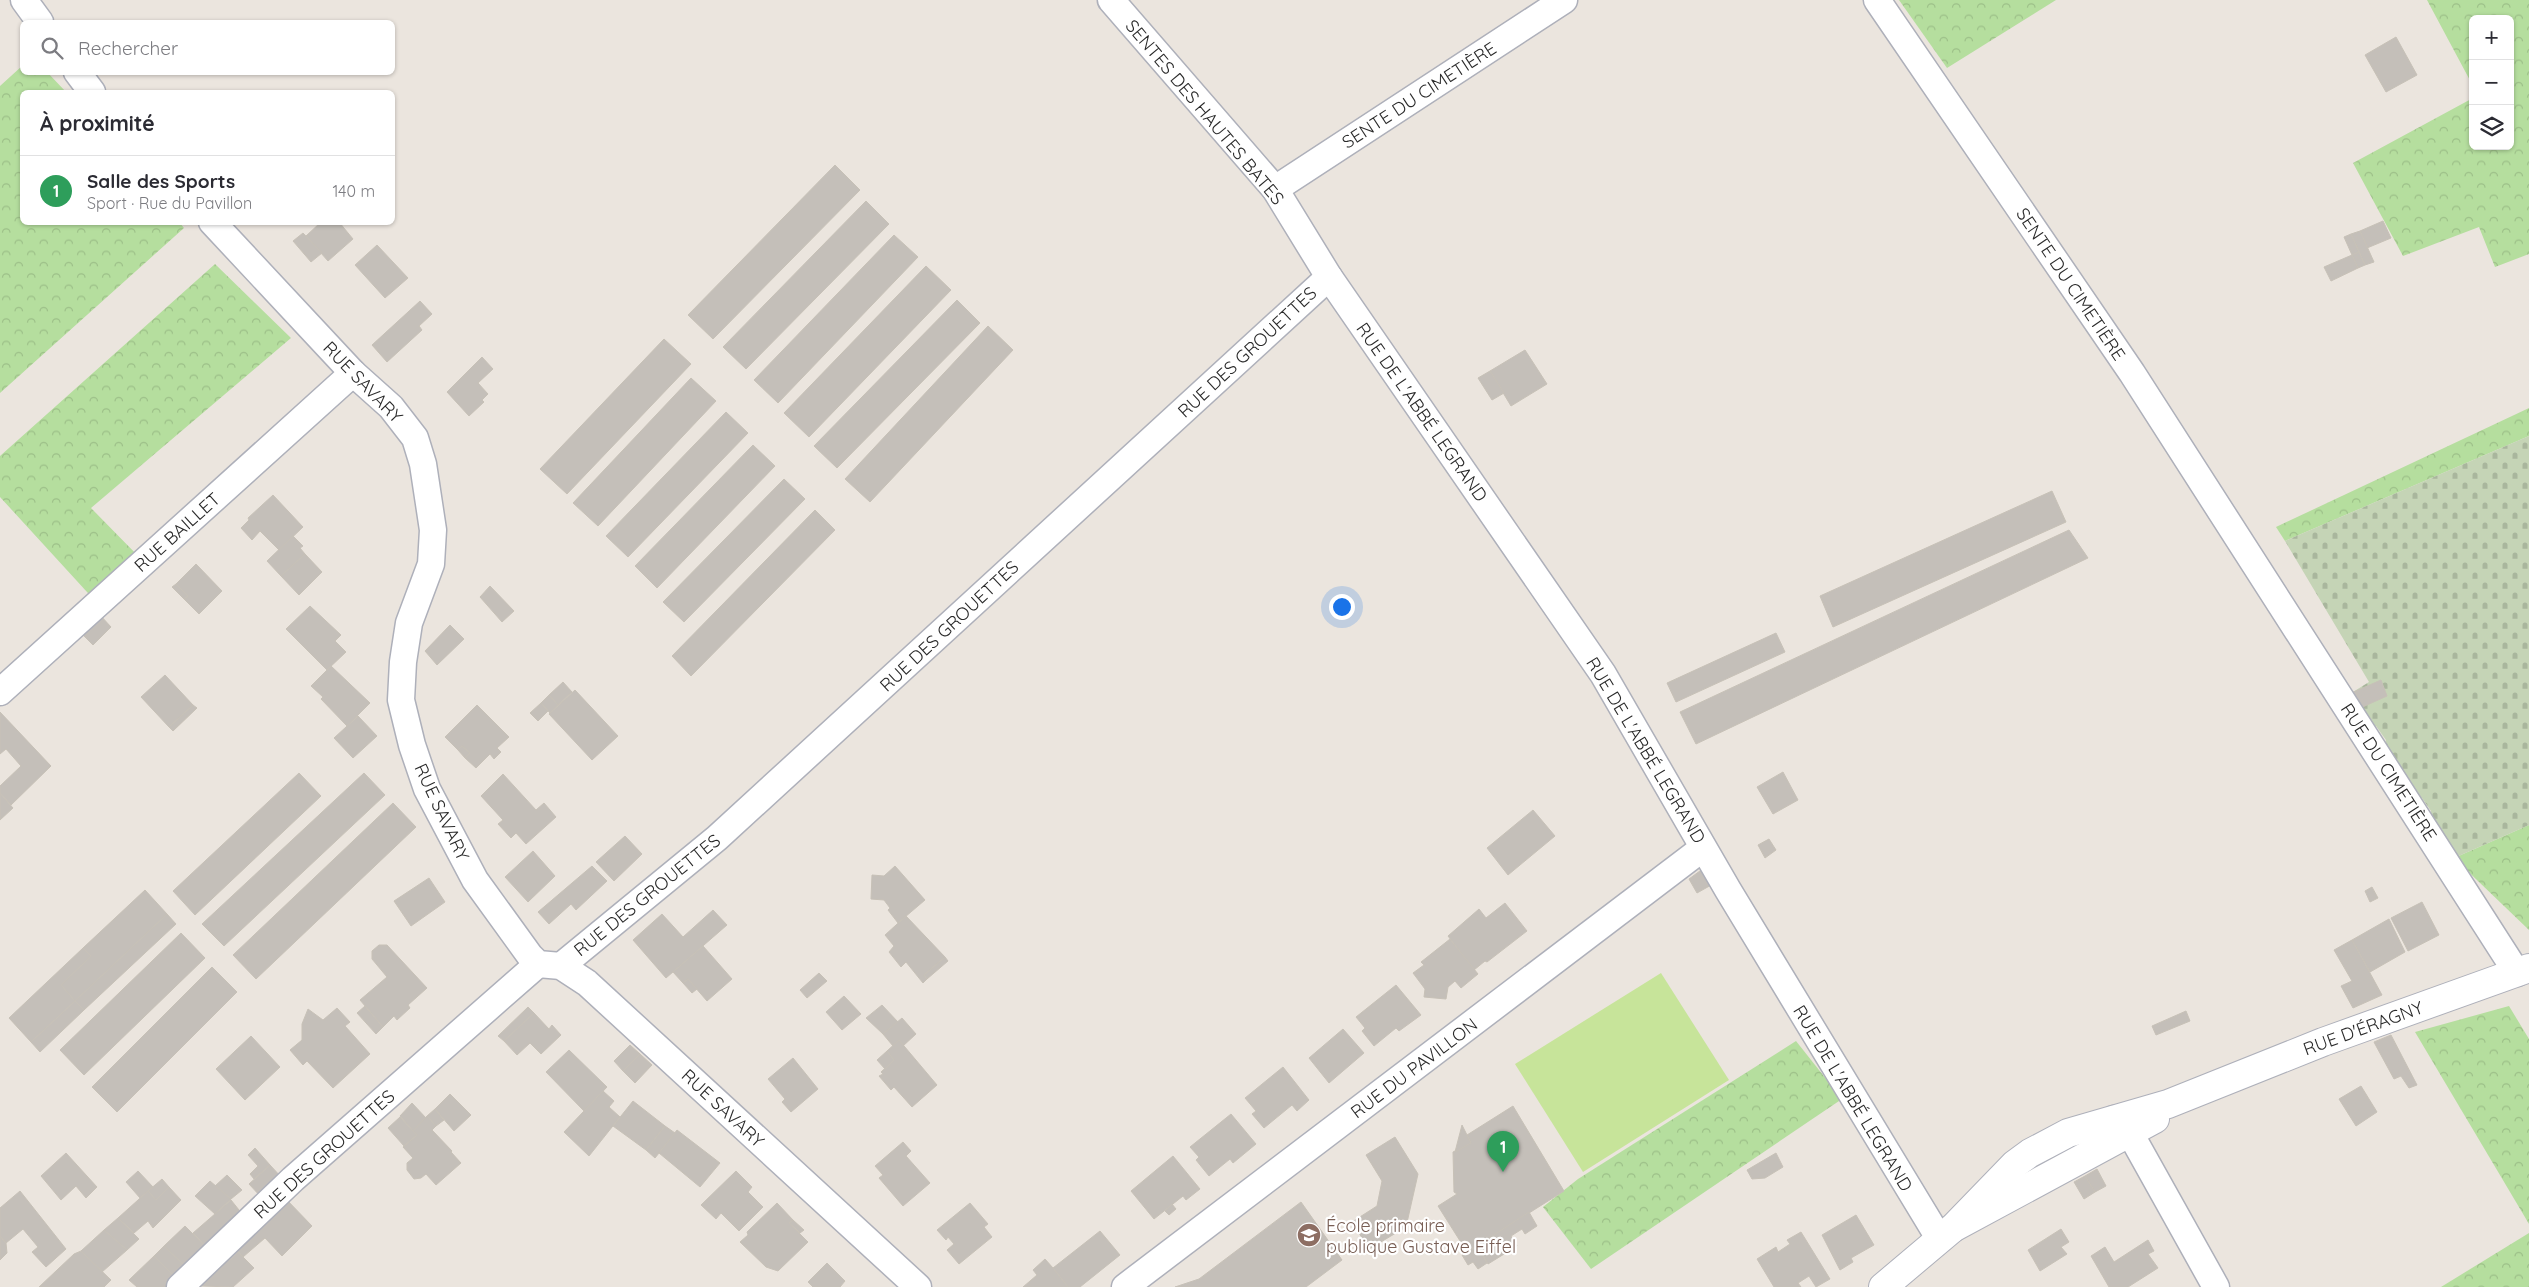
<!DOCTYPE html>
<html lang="fr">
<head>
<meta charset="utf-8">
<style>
	:root { --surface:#fff; --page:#f7f7f7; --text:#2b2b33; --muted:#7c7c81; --line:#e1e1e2; --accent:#7c3aed }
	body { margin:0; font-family:Quicksand,sans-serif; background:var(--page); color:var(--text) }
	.controls { position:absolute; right:15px; top:15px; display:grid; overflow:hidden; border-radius:8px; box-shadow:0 1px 4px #0004 }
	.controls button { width:45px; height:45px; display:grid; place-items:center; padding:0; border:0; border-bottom:1px solid var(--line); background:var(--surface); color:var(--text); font:25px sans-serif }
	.you { position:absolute; left:1341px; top:606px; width:18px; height:18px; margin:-12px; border:4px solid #fff; border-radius:50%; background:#1a73e8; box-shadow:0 0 0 8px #1a73e833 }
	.badge { display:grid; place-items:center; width:32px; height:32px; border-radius:50%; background:var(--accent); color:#fff; font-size:16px; font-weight:700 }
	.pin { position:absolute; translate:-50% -41px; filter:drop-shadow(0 1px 2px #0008) }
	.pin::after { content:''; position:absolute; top:26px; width:18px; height:15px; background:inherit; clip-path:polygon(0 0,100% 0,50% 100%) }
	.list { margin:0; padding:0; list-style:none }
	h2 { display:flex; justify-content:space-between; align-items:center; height:65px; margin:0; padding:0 20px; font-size:21px }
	h2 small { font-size:16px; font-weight:400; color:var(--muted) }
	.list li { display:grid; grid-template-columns:32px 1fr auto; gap:15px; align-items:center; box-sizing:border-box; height:70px; padding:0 20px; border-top:1px solid var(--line) }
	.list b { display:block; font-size:19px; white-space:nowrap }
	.list p { margin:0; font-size:16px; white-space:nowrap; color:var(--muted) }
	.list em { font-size:16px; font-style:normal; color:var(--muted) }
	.icon { flex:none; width:28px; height:28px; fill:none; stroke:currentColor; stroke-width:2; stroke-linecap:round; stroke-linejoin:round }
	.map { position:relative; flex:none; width:2529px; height:1287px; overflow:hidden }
	.search { position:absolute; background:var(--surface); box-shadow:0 1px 4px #0004; left:20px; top:20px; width:375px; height:55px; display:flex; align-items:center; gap:12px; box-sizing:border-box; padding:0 18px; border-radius:8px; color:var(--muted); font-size:19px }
	.panel { position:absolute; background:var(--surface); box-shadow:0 1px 4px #0004; left:20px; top:90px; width:375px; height:135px; border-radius:8px }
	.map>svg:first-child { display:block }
	.forest { fill:url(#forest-crowns) }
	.cemetery { fill:url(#cemetery-stones) }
	.pitch { fill:#c7e49a }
	.building { fill:#c4bfb9; stroke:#c7c1b7 }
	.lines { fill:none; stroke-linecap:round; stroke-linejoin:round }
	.minor-casing { stroke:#aeb0ba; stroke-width:29 }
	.tertiary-casing { stroke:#aeb0ba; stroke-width:30 }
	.minor { stroke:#fff; stroke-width:26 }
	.tertiary { stroke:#fff; stroke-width:28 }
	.labels { text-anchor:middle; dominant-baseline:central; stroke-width:4.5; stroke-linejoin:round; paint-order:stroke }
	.street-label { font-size:18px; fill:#2a2a2a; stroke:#fff }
	.education-label { font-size:18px; fill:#785e54; stroke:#fff; text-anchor:start }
</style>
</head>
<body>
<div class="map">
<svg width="2529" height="1287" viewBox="0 0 2529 1287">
	<defs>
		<pattern id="forest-crowns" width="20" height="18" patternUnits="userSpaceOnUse" patternTransform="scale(1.25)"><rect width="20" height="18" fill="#b5de9e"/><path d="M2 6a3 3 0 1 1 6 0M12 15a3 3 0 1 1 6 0" fill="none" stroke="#9cbf88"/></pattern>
		<pattern id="cemetery-stones" width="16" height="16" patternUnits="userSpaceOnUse" patternTransform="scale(1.25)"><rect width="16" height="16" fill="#c5d4b6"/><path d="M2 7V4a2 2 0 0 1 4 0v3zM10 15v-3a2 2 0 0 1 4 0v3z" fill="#a9b69d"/></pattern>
	</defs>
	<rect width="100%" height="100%" fill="#ebe5de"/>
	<!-- forest -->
	<g class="forest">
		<path d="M1899,0H2056L1947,68Z"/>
		<path d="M2427,0H2529V254L2495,267L2479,227L2403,256L2353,163L2473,98V146H2510V19H2473V86Z"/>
		<path d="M22,66V72L48,73L66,92H22V222H179L184,228L0,393V86Z"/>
		<path d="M215,264L291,338L91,508L144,562L98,604L0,497V456Z"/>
		<path d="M2529,408V436L2285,541L2276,527Z"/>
		<path d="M2529,825V930L2454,858Z"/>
		<path d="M2509,1006L2529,1039V1224L2415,1032Z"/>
		<path d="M1796,1041L1842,1099L1591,1269L1543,1207L1578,1179Z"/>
		<path d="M2529,1233V1287H2441Z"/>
	</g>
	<!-- cemetery -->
	<path class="cemetery" d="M2529,436V825L2454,858L2429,820L2431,811L2422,798L2413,794L2383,750L2386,740L2376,726L2368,725L2348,695L2369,682L2285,541Z"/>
	<!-- pitch -->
	<path class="pitch" d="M1661,973L1729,1080L1583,1172L1515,1064Z"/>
	<!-- building -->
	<g class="building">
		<path d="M2396,37L2417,75L2386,92L2365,55Z"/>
		<path d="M835,165L860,190L713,339L688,315Z"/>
		<path d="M866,201L889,224L746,369L723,347Z"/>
		<path d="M2383,221L2391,238L2367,248L2360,231Z"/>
		<path d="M321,222H339L353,239L328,261L306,236Z"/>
		<path d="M2360,231L2374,262L2365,265L2351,234Z"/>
		<path d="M303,233L322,253L311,262L293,241Z"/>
		<path d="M2351,234L2359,252L2352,255L2344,237Z"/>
		<path d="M894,235L918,257L778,403L754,380Z"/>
		<path d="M377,245L408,278L385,298L355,265Z"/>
		<path d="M2359,252L2365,265L2358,268L2352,255Z"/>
		<path d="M2352,255L2358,268L2331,281L2324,267Z"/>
		<path d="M926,266L951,290L809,437L784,413Z"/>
		<path d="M957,300L980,323L837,468L814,446Z"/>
		<path d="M420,301L432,314L419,326L422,330L387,362L372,345Z"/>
		<path d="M988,326L1013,350L870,502L845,479Z"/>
		<path d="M664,339L691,364L567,494L540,469Z"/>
		<path d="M1525,350L1547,384L1511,406L1490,371Z"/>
		<path d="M482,357L493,369L478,383L488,394L482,400L484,402L469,416L447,392Z"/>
		<path d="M1490,371L1504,393L1492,400L1478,378Z"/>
		<path d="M691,378L716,401L598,526L573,503Z"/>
		<path d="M726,412L748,433L628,557L606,536Z"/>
		<path d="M753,445L775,466L657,588L635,566Z"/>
		<path d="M784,479L805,499L684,622L663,602Z"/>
		<path d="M2052,491L2066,522L1833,627L1820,596Z"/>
		<path d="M273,495L303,527L279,550L260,531L252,540L241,528L249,520L248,518Z"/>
		<path d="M815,510L835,530L691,676L672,656Z"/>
		<path d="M2069,530L2088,558L1696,744L1680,712Z"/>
		<path d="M293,536L303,546L300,548L305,554L281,576L267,561Z"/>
		<path d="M305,554L322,572L299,595L281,576Z"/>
		<path d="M196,564L222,591L199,614L184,599L188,596L176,584Z"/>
		<path d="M176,584L188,596L184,599L172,587Z"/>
		<path d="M490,586L514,611L502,622L480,597Z"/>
		<path d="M310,606L341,635L335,641L346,652L327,670L286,629Z"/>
		<path d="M100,615L111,627L93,645L82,634Z"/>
		<path d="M450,625L464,639L437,665L425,651Z"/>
		<path d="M1776,633L1785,652L1676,702L1667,683Z"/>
		<path d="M331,666L370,703L347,726L321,699L323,697L311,686Z"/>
		<path d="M165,675L193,705L169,727L141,697Z"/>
		<path d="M2381,680L2387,696L2358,709L2349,694Z"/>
		<path d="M563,682L572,692L558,705L549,695Z"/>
		<path d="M575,690L618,736L592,760L549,714Z"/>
		<path d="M549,695L558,705L550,713L541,703Z"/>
		<path d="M541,703L548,711L538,721L530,713Z"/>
		<path d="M193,705L197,708L173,731L169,727Z"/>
		<path d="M477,705L509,737L497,748L501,752L494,759L490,754L476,768L465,758L470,753L462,746L458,750L445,737Z"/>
		<path d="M0,712L51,766L11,805L0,793V786L21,766L6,749L0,754Z"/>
		<path d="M358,716L377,736L353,758L334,738Z"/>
		<path d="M462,746L470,753L465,758L458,750Z"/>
		<path d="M1783,772L1798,800L1773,814L1757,787Z"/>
		<path d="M299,773L321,796L195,915L173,891Z"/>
		<path d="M364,773L385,795L224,946L202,924Z"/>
		<path d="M503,774L536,810L544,803L556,817L526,844L516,833L511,838L498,824L503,820L481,796Z"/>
		<path d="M0,793L13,808L0,820Z"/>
		<path d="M393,803L416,827L256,979L233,955Z"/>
		<path d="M1533,810L1555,836L1508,875L1487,848Z"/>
		<path d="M625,836L642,854L614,881L596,862Z"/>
		<path d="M1769,839L1776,850L1765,858L1758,845Z"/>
		<path d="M533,851L555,876L528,902L505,877Z"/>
		<path d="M592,866L607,881L576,910L571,904L549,924L538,912Z"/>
		<path d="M895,866L925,900L898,923L888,910L890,908L884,900L871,899L872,875L884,876Z"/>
		<path d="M1704,868L1713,884L1697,893L1689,879Z"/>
		<path d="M429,878L445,902L411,926L394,901Z"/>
		<path d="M2372,887L2378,898L2370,902L2365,891Z"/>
		<path d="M145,890L167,914L75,1001L61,985L91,956L83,948Z"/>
		<path d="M2422,902L2439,935L2408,951L2391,918Z"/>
		<path d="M1505,903L1527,931L1487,962L1485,961L1474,970L1448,936L1479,909L1486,918Z"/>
		<path d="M713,910L727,925L666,978L633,940L662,914L683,937Z"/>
		<path d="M167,914L176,924L84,1010L75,1001Z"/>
		<path d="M906,916L945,957L924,975L927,979L923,983L906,962L901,967L889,952L894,946L885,935Z"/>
		<path d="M2389,919L2405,952L2370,972L2352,940Z"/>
		<path d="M181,933L205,958L84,1075L60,1050Z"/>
		<path d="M1450,939L1478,974L1461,988L1455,981L1448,987L1446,999L1424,997L1425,989L1413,973L1424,965L1421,962Z"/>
		<path d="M2352,940L2382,995L2353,1008L2341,986L2352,981L2334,950Z"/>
		<path d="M379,945H387L427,988L408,1005L410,1008L397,1020L394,1016L383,1027L360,1000L387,977L372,959V951Z"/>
		<path d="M703,946L732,979L707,1001L688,979L683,983L673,972Z"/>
		<path d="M83,948L91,956L61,985L75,1001L31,1042L9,1018Z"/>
		<path d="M945,957L948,961L927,979L924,975Z"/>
		<path d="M212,967L237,992L117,1112L92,1087Z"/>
		<path d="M819,973L827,981L807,998L800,990Z"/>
		<path d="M688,979L697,989L692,993L683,983Z"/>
		<path d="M1396,985L1421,1015L1399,1031L1396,1028L1374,1046L1362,1031L1365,1028L1356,1017Z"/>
		<path d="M844,996L861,1014L842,1030L826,1012Z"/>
		<path d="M75,1001L84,1010L40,1052L31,1042Z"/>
		<path d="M882,1005L898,1022L883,1034L866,1018Z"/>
		<path d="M365,1006L383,1027L376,1034L357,1013Z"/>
		<path d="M528,1007L534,1013L504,1041L498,1036Z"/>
		<path d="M337,1008L350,1022L345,1026L370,1054L333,1088L307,1061L303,1065L290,1050L302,1040V1024L308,1009L323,1020Z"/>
		<path d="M2186,1011L2190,1021L2156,1035L2152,1026Z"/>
		<path d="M534,1013L549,1029L552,1025L561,1035L541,1054L530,1043L517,1055L504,1041Z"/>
		<path d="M902,1018L916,1034L903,1046L899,1040L893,1046L883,1034Z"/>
		<path d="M1343,1029L1364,1053L1329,1083L1309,1058Z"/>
		<path d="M2391,1035L2417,1085L2409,1088L2401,1076L2394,1079L2375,1044L2374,1042Z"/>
		<path d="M251,1036L280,1067L245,1100L216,1069Z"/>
		<path d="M899,1040L937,1085L912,1107L894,1087L891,1090L879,1076L883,1074L881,1072L894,1060L887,1051Z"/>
		<path d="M630,1045L640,1054L623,1071L614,1061Z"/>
		<path d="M569,1050L607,1087L584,1111L546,1072Z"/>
		<path d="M887,1051L894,1060L885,1069L877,1060Z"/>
		<path d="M640,1054L652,1065L635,1083L623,1071Z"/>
		<path d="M793,1058L818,1089L791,1112L782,1102L785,1099L768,1079Z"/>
		<path d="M1283,1067L1309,1100L1297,1111L1292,1105L1264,1128L1252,1114L1256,1111L1245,1098Z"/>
		<path d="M2361,1086L2377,1112L2356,1126L2339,1099Z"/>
		<path d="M603,1091L614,1101L609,1107L620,1117L589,1156L564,1132Z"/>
		<path d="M450,1094L471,1115L454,1131L435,1109Z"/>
		<path d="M633,1101L665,1126L646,1150L613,1126Z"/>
		<path d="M412,1103L426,1118L413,1131L400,1116Z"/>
		<path d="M1513,1106L1564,1191L1467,1252L1438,1206L1457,1194L1454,1192L1453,1152L1471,1143L1467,1135Z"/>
		<path d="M435,1109L444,1120L436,1126L427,1116Z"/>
		<path d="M1231,1114L1256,1144L1233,1163L1230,1159L1209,1176L1196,1160L1199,1157L1190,1147Z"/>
		<path d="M427,1116L436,1126L432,1130L452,1151L451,1152L461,1163L436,1185L426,1174L421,1178L414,1179L407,1170V1163L413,1158L403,1147L417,1135L413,1131Z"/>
		<path d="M400,1117L417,1135L404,1146L388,1128Z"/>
		<path d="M1462,1125L1471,1143L1455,1152Z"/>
		<path d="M665,1126L675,1133L655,1158L646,1150Z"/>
		<path d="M677,1130L720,1163L700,1187L659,1153Z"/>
		<path d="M1395,1137L1418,1174L1406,1227L1369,1249L1352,1222L1377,1206L1382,1181L1366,1155Z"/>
		<path d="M903,1142L911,1151L906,1156L930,1183L903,1206L879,1178L883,1175L875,1166Z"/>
		<path d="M255,1148L270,1165L254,1179L250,1174L258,1166L248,1155Z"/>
		<path d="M66,1153L97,1187L86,1198L76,1186L61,1200L41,1176Z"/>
		<path d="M1776,1153L1783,1167L1765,1178L1752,1179L1747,1170Z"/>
		<path d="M1173,1156L1200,1189L1186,1200L1183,1196L1154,1219L1131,1191Z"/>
		<path d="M270,1165L282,1178L262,1198L249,1184Z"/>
		<path d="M2097,1169L2106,1186L2095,1192L2085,1176Z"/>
		<path d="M138,1171L153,1187L140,1198L126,1182Z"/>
		<path d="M736,1171L752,1187L748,1192L763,1207L739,1231L721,1213L716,1219L701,1205Z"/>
		<path d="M227,1175L242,1190L231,1199L215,1186Z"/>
		<path d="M2085,1176L2095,1192L2084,1199L2074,1182Z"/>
		<path d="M162,1179L169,1187L156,1200L148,1191Z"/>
		<path d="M210,1181L231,1199L215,1214L195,1196Z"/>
		<path d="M169,1187L181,1200L153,1228L148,1221L134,1233L118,1218L148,1191L156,1200Z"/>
		<path d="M20,1191L66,1249L46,1267L32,1252L38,1247L23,1229L6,1243L0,1236V1208Z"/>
		<path d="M285,1198L312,1226L282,1256L265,1238L243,1257L233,1246Z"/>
		<path d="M231,1200L243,1215L207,1248L193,1233Z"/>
		<path d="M1301,1202L1342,1260L1306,1287H1175L1199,1279Z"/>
		<path d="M777,1203L793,1220L789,1223L808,1242L778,1271L766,1267L740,1242L748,1235L747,1232Z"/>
		<path d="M970,1203L988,1224L984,1227L992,1237L959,1264L947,1250L954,1244L948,1237L946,1240L937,1230Z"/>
		<path d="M1172,1204L1176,1209L1169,1215L1165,1211Z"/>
		<path d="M1529,1212L1537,1226L1525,1234L1522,1229L1511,1236L1517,1246L1488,1264L1477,1246Z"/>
		<path d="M1856,1215L1874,1245L1851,1258L1853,1262L1840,1270L1822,1235Z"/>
		<path d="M118,1218L139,1239L127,1250L104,1230Z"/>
		<path d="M793,1220L804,1230L800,1233L789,1223Z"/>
		<path d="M185,1226L207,1248L187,1268L164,1246Z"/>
		<path d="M2061,1229L2069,1242L2061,1247L2067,1254L2040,1271L2028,1250Z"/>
		<path d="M104,1230L127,1250L102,1272L81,1251Z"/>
		<path d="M1100,1231L1120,1255L1080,1287H1068L1053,1268Z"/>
		<path d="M1801,1232L1830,1279L1816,1287L1809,1276L1798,1283L1801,1287H1774L1757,1259L1776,1247L1778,1252L1790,1244L1787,1240Z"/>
		<path d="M0,1236L6,1243L7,1253L0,1260Z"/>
		<path d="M2148,1240L2154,1251L2148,1254L2158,1268L2128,1287H2109L2091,1256L2105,1247L2114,1262Z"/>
		<path d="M164,1246L187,1268L176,1278L154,1256Z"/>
		<path d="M1477,1246L1487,1263L1478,1269L1473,1262L1468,1265L1462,1255Z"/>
		<path d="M81,1251L111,1280L104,1287H39L74,1254Z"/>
		<path d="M238,1252L254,1268L233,1287L201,1286Z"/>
		<path d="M154,1256L176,1278L167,1287H137L129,1280Z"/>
		<path d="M1045,1259L1053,1268L1068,1287H1023L1037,1275L1033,1270Z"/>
		<path d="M827,1263L845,1281L840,1287H813L808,1282Z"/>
	</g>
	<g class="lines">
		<!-- minor casing -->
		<g class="minor-casing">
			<g id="minor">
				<path d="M24,0L40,22"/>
				<path d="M1111,0L1275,189L1329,277L1603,674L1728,890L1939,1238"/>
				<path d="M1877,0L2132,373L2517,973"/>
				<path d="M77,72L92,92"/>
				<path d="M1275,189L1564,0"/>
				<path d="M212,222L353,373L391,407L415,438L423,464L433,530L431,564L409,623L403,662L401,700L412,745L427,789L475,880L530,956L538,964L561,966L587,983L918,1287"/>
				<path d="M0,692L353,373"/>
				<path d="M561,966L717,838L1329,277"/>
				<path d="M2114,1119L2130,1133L2216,1287"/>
				<path d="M180,1287L293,1179L538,964"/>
				<path d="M1125,1287L1703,848"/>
			</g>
		</g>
		<!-- tertiary casing -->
		<g class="tertiary-casing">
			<g id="tertiary">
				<path d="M1953,1228L2015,1164L2030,1153L2068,1133L2168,1104L2323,1042L2529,968"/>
				<path d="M1883,1287L1953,1228L2155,1119"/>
			</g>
		</g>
		<!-- minor -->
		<use href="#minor" class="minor"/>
		<!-- tertiary -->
		<use href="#tertiary" class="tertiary"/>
	</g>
	<!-- icons -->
	<defs>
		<g id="school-disc" transform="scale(1.25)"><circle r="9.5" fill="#8d6e63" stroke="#fff"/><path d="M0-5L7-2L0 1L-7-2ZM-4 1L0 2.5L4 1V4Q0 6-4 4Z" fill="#fff"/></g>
	</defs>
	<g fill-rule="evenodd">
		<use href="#school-disc" x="1309" y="1235"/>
	</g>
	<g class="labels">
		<!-- street labels -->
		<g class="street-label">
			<text transform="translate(1419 95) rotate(-33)">SENTE DU CIMETIÈRE</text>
			<text transform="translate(1205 112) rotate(50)">SENTES DES HAUTES BATES</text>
			<text transform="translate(2071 284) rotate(56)">SENTE DU CIMETIÈRE</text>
			<text transform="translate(1247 352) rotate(-43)">RUE DES GROUETTES</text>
			<text transform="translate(363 382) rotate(46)">RUE SAVARY</text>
			<text transform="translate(1422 412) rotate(55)">RUE DE L'ABBÉ LEGRAND</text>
			<text transform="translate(177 532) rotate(-42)">RUE BAILLET</text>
			<text transform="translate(949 626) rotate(-43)">RUE DES GROUETTES</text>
			<text transform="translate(1646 750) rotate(59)">RUE DE L'ABBÉ LEGRAND</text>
			<text transform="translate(2389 772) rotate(57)">RUE DU CIMETIÈRE</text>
			<text transform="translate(442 812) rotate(65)">RUE SAVARY</text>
			<text transform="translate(647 895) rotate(-39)">RUE DES GROUETTES</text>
			<text transform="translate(2363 1028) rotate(-20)">RUE D'ÉRAGNY</text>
			<text transform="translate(1414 1068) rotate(-37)">RUE DU PAVILLON</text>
			<text transform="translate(1853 1098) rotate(59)">RUE DE L'ABBÉ LEGRAND</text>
			<text transform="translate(723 1108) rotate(43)">RUE SAVARY</text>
			<text transform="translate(324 1154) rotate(-42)">RUE DES GROUETTES</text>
		</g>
		<!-- education labels -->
		<g class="education-label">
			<text x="1326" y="1225">École primaire<tspan x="1326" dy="21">publique Gustave Eiffel</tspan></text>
		</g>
	</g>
</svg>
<div class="controls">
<button>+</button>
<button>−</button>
<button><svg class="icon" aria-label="layers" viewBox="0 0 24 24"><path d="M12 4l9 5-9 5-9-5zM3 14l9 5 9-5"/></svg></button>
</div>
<div class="you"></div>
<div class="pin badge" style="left:1503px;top:1172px;background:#2e9e5b">1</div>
<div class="search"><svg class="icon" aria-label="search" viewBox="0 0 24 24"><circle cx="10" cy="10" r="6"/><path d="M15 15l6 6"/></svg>Rechercher</div>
<section class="panel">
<h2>À proximité<small></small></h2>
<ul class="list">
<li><span class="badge" style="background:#2e9e5b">1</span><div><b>Salle des Sports</b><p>Sport · Rue du Pavillon</p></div><em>140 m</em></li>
</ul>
</section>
</div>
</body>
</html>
